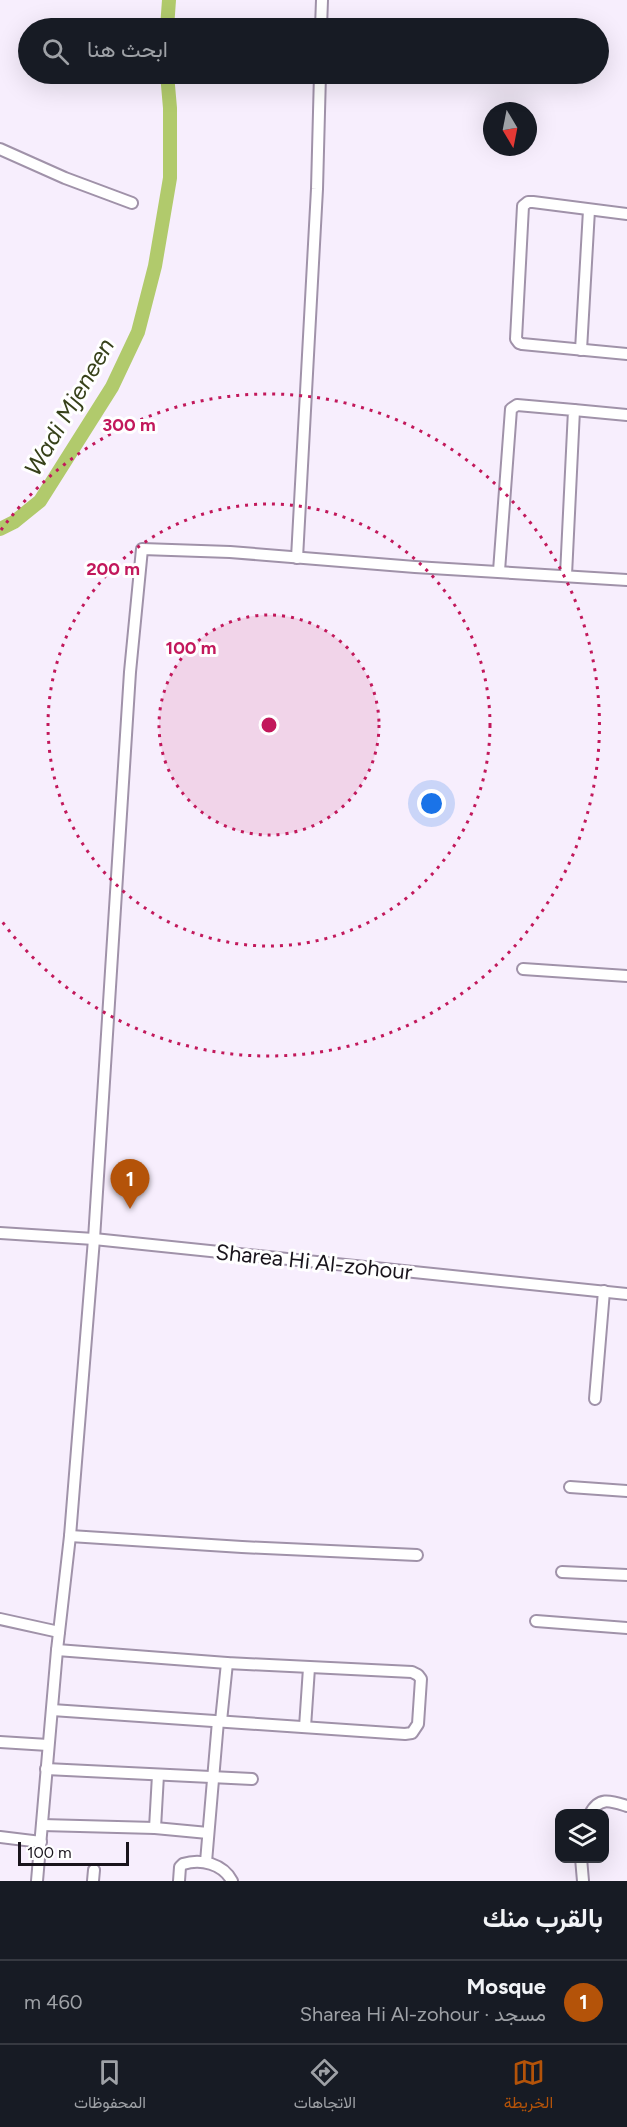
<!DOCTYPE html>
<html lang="ar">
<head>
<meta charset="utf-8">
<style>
	:root { --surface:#171b24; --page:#20242c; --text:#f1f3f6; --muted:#9ea1a6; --line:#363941; --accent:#b45309 }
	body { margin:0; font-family:Figtree,Vazirmatn,sans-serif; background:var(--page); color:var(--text); direction:rtl }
	.controls { position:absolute; right:18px; bottom:18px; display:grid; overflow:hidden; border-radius:12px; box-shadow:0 6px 24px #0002 }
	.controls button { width:54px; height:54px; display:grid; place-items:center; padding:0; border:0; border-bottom:2px solid var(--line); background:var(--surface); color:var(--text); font:30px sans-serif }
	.compass { position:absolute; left:483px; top:102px; width:54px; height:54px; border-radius:50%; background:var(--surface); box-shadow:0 6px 24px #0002; rotate:170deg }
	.scale { position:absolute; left:18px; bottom:15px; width:111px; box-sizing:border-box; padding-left:6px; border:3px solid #19141c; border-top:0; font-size:16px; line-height:21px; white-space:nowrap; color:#19141c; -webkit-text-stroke:4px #fff; paint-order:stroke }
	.you { position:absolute; left:432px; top:804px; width:21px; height:21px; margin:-15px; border:4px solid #fff; border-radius:50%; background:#1a73e8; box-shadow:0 0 0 9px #1a73e833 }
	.badge { display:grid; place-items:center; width:39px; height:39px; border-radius:50%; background:var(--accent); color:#fff; font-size:20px; font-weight:700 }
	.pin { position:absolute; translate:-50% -50px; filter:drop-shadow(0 2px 3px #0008) }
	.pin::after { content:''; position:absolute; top:32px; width:21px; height:18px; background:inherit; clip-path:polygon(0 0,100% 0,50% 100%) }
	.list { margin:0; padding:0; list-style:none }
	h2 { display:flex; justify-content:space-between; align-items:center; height:78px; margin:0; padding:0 24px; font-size:26px }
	h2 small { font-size:20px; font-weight:400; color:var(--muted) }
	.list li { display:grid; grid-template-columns:39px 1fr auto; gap:18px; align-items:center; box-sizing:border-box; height:84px; padding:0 24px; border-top:2px solid var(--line) }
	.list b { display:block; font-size:22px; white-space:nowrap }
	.list p { margin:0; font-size:20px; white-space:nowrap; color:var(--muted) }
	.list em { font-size:20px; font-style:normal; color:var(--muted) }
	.icon { flex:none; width:33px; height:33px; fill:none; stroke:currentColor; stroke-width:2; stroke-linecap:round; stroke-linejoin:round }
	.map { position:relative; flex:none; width:627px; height:1881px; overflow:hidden; direction:ltr }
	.search { position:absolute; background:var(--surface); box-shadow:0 6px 24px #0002; left:18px; right:18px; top:18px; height:66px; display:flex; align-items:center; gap:15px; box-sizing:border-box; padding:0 21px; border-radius:33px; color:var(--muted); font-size:22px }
	.sheet { height:162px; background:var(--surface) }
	nav { display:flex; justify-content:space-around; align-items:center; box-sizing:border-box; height:84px; border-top:2px solid var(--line); background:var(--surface); font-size:16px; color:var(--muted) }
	nav a { display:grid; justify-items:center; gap:3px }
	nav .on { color:var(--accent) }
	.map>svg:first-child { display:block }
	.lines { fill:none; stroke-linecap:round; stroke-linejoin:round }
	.river { stroke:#b1ca6c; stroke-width:14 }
	.minor-casing { stroke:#a092a9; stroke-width:14 }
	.minor { stroke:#fff; stroke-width:10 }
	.ring { fill:none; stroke:#c2185b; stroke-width:3; stroke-dasharray:3 6 }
	.labels { text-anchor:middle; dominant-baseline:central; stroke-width:6; stroke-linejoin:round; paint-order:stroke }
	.street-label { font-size:22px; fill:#19141c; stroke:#fff }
	.water-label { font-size:24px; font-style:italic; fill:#37411a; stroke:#fff }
	.centre { fill:#c2185b; stroke:#fff; stroke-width:3 }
	.ring-label { font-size:18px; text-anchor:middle; font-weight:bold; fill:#c2185b; stroke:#fff; stroke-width:6; stroke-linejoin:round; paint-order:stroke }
</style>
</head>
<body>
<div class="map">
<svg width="627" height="1881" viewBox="0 0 627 1881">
	<rect width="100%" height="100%" fill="#f7eefd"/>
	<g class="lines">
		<!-- river -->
		<g class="river">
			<path d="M167,28L169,0"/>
			<path d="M0,529L14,522L40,501L112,387L138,332L155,266L170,178V108L167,74"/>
		</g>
		<!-- minor casing -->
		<g class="minor-casing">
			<g id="minor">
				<path d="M321,28L322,0"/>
				<path d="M0,149L65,178L132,203"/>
				<path d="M627,214L533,202H528L523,206L516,339L519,343L522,344L627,354"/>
				<path d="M581,350L589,210"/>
				<path d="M574,410L627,415"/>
				<path d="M297,558L317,189L320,74"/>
				<path d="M499,571L511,409L517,405L574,410L566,575"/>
				<path d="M523,969L627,976"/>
				<path d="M0,1233L94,1239L627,1294"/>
				<path d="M595,1399L604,1291"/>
				<path d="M570,1487L627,1491"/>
				<path d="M70,1536L242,1547L417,1555"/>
				<path d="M562,1572L627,1575"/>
				<path d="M0,1619L59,1632"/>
				<path d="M536,1621L627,1628"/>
				<path d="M52,1710L405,1734L412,1733L418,1724L421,1679L418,1675L412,1672L227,1663L57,1650"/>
				<path d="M221,1721L227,1663"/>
				<path d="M305,1727L309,1668"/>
				<path d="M0,1742L48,1745"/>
				<path d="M46,1769L252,1779"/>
				<path d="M590,1814C599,1796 611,1801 627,1806"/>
				<path d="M42,1825L155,1828L208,1833"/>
				<path d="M155,1828L158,1775"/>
				<path d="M0,1837L41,1842"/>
				<path d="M581,1858L583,1881"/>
				<path d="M206,1862L218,1721"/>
				<path d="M37,1881L57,1650L70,1536L94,1239L130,672L142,549L230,552L415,567L627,580"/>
				<path d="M93,1881L94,1870"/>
				<path d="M179,1881L180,1867L183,1864C201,1858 223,1864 232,1881"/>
			</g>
		</g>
		<!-- minor -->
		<use href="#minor" class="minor"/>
	</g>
	<!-- distance rings -->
	<circle cx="269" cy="725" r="110" fill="#c2185b" fill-opacity=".12"/>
	<g class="ring">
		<circle cx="269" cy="725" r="110"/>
		<circle cx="269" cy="725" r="221"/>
		<path d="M1 530A331 331 0 1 1 1 920"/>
	</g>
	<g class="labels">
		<!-- street labels -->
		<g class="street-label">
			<text transform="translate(314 1262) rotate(6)">Sharea Hi Al-zohour</text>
		</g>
		<!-- water labels -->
		<g class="water-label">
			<text transform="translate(69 407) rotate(-60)">Wadi Mjeneen</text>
		</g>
	</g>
	<circle cx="269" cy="725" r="9" class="centre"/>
	<g class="ring-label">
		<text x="129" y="431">300 m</text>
		<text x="113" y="575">200 m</text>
		<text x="191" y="654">100 m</text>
	</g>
</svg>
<div class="controls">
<button><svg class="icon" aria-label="layers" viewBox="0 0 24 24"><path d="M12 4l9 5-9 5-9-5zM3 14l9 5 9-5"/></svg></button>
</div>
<svg class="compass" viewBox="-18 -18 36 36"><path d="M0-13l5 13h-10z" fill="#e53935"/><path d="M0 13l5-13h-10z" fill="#9ea1a6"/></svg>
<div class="scale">100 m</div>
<div class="you"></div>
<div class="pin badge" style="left:130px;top:1209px">1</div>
<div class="search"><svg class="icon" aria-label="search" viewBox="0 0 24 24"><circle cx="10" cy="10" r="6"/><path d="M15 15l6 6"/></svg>ابحث هنا</div>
</div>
<section class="sheet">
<h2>بالقرب منك<small></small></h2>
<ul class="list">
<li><span class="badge">1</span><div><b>Mosque</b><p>مسجد · Sharea Hi Al-zohour</p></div><em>460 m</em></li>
</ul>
</section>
<nav>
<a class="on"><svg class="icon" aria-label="map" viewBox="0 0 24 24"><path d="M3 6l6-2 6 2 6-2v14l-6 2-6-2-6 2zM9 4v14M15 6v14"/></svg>الخريطة</a>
<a><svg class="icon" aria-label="directions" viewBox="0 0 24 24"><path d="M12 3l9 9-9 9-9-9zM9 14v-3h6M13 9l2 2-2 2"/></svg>الاتجاهات</a>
<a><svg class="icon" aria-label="saved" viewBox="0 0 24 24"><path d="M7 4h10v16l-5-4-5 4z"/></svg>المحفوظات</a>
</nav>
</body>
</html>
